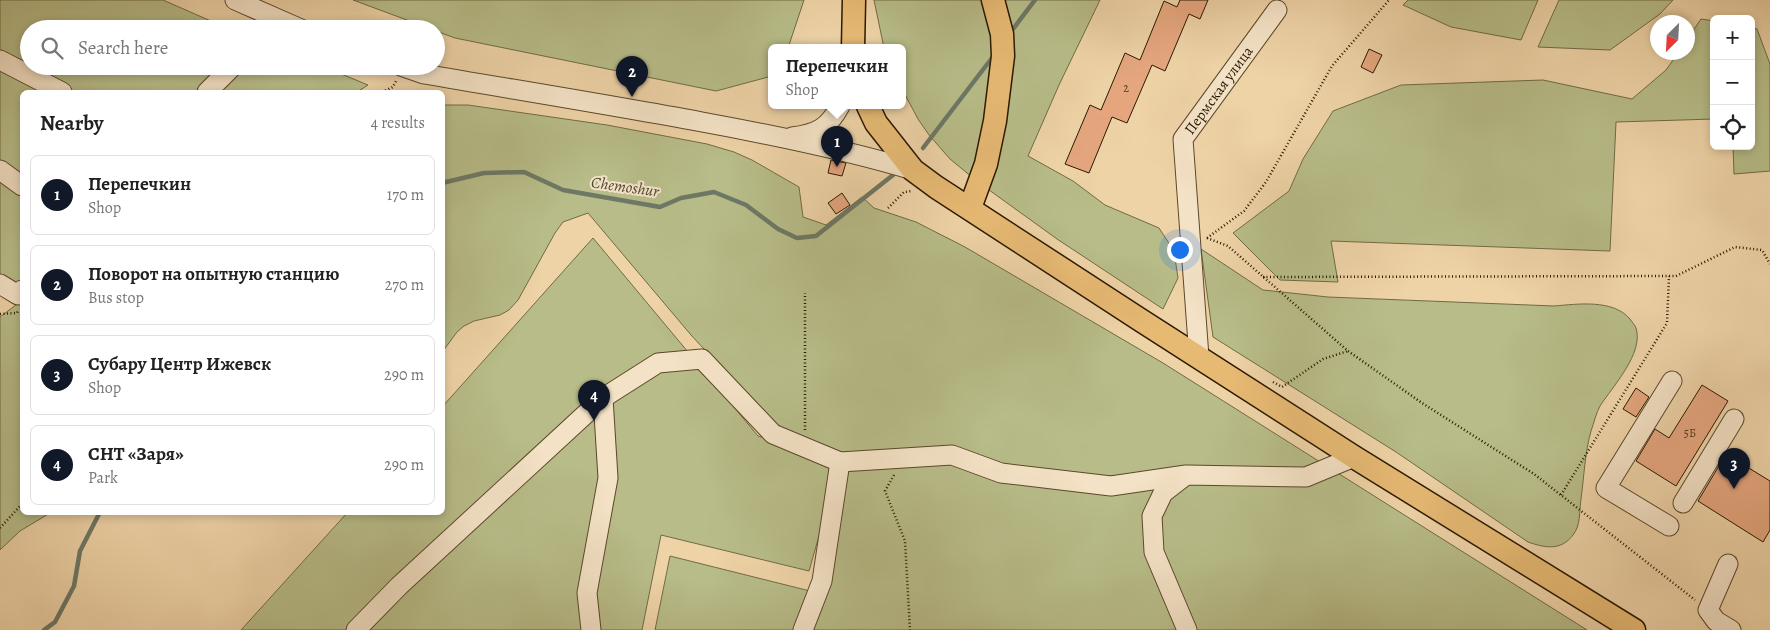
<!DOCTYPE html>
<html lang="en">
<head>
<meta charset="utf-8">
<style>
	:root { --surface:#fff; --page:#f6f6f6; --text:#222; --muted:#767676; --line:#e0e0e0; --accent:#111827 }
	body { margin:0; font-family:Alegreya,serif; background:var(--page); color:var(--text) }
	.controls { position:absolute; right:15px; top:15px; display:grid; overflow:hidden; border-radius:8px; box-shadow:0 2px 8px #0003 }
	.controls button { width:45px; height:45px; display:grid; place-items:center; padding:0; border:0; border-bottom:1px solid var(--line); background:var(--surface); color:var(--text); font:25px sans-serif }
	.compass { position:absolute; left:1650px; top:15px; width:45px; height:45px; border-radius:50%; background:var(--surface); box-shadow:0 2px 8px #0003; rotate:204deg }
	.you { position:absolute; left:1179px; top:249px; width:18px; height:18px; margin:-12px; border:4px solid #fff; border-radius:50%; background:#1a73e8; box-shadow:0 0 0 8px #1a73e833 }
	.badge { display:grid; place-items:center; width:32px; height:32px; border-radius:50%; background:var(--accent); color:#fff; font-size:16px; font-weight:700 }
	.pin { position:absolute; translate:-50% -41px; filter:drop-shadow(0 1px 2px #0008) }
	.pin::after { content:''; position:absolute; top:26px; width:18px; height:15px; background:inherit; clip-path:polygon(0 0,100% 0,50% 100%) }
	.popup { position:absolute; left:768px; top:44px; width:138px; height:65px; box-sizing:border-box; display:grid; place-content:center; border-radius:8px; background:var(--surface); filter:drop-shadow(0 1px 4px #0005); font-size:16px; white-space:nowrap; color:var(--muted) }
	.popup b { font-size:19px; color:var(--text) }
	.popup::after { content:''; position:absolute; left:50%; top:100%; margin-left:-10px; border:10px solid transparent; border-top-color:var(--surface) }
	.list { margin:0; padding:0; list-style:none }
	h2 { display:flex; justify-content:space-between; align-items:center; height:65px; margin:0; padding:0 20px; font-size:21px }
	h2 small { font-size:16px; font-weight:400; color:var(--muted) }
	.list li { display:grid; grid-template-columns:32px 1fr auto; gap:15px; align-items:center; box-sizing:border-box; height:80px; margin:0 10px 10px; padding:0 10px; border:1px solid var(--line); border-radius:8px }
	.list b { display:block; font-size:19px; white-space:nowrap }
	.list p { margin:0; font-size:16px; white-space:nowrap; color:var(--muted) }
	.list em { font-size:16px; font-style:normal; color:var(--muted) }
	.icon { flex:none; width:28px; height:28px; fill:none; stroke:currentColor; stroke-width:2; stroke-linecap:round; stroke-linejoin:round }
	.map { position:relative; flex:none; width:1770px; height:630px; overflow:hidden }
	.search { position:absolute; background:var(--surface); box-shadow:0 2px 8px #0003; left:20px; top:20px; width:425px; height:55px; display:flex; align-items:center; gap:12px; box-sizing:border-box; padding:0 18px; border-radius:28px; color:var(--muted); font-size:19px }
	.panel { position:absolute; background:var(--surface); box-shadow:0 2px 8px #0003; left:20px; top:90px; width:425px; height:425px; border-radius:8px }
	.map>svg:first-child { display:block }
	.green { fill:#b7bc88; stroke:#716a44 }
	.lines { fill:none; stroke-linecap:round; stroke-linejoin:round }
	.stream { stroke:#6d7865; stroke-width:4.5 }
	.building { fill:#e5a67e; stroke:#2b1901 }
	.minor-casing { stroke:#5c482a; stroke-width:21 }
	.major-casing { stroke:#2b1901; stroke-width:25 }
	.path { stroke:#2b1901; stroke-width:2.5; stroke-dasharray:1 2.5; stroke-linecap:butt }
	.minor { stroke:#f4e2c6; stroke-width:19 }
	.major { stroke:#e7ba74; stroke-width:22 }
	.labels { text-anchor:middle; dominant-baseline:central; stroke-width:4; stroke-linejoin:round; paint-order:stroke }
	.number-label { font-size:12px; fill:#5a3c20 }
	.street-label { font-size:15px; fill:#2b1901; stroke:#f4e2c6 }
	.water-label { font-size:16px; font-style:italic; fill:#4c4933; stroke:#f4e2c6 }
</style>
</head>
<body>
<div class="map">
<svg width="1770" height="630" viewBox="0 0 1770 630">
	<rect width="100%" height="100%" fill="#eed3a7"/>
	<filter id="stains"><feTurbulence type="fractalNoise" baseFrequency=".004" numOctaves="4"/><feColorMatrix values="0 0 0 0 .2 0 0 0 0 .09 0 0 0 0 .02 0 0 0 .5 -.17"/></filter>
	<radialGradient id="worn" r=".72"><stop offset=".6" stop-color="#630" stop-opacity="0"/><stop offset="1" stop-color="#630" stop-opacity=".3"/></radialGradient>
	<!-- green -->
	<g class="green">
		<path d="M0,0H163L229,29H29V66H322L368,85L357,92H22V512L50,513L20,531L0,550V317L21,301L0,294Z"/>
		<path d="M353,0H804L788,48H772V76L716,91L455,38L436,31V29H431Z"/>
		<path d="M874,0H1100L1059,85L1028,156L1073,181L1105,205L1159,228L1174,251L1178,278L1163,309L1057,239L978,182L950,159L929,135L918,119L902,89V48H884Z"/>
		<path d="M1408,0H1538L1521,40L1451,27L1403,5Z"/>
		<path d="M1559,0H1673L1660,14L1610,50L1538,47Z"/>
		<path d="M1701,19L1714,21V119L1616,122L1610,251L1331,241L1338,282L1280,280L1233,233L1289,191L1303,159L1333,111L1401,85L1543,80L1632,99L1666,70L1678,53L1688,52V38Z"/>
		<path d="M1751,28L1757,29L1770,64V171L1734,174L1733,146H1751Z"/>
		<path d="M443,105H468L607,125L707,144L734,152L752,160L799,187L803,217L826,225L862,197L874,208L916,222L965,247L1163,363L1587,630H655L670,556L822,594L848,461L772,422L691,335L588,213L563,222L555,233L518,300L509,310L500,315L474,321L464,326L457,332L443,351Z"/>
		<path d="M593,238L758,436L840,462L809,571L661,535L642,630H241L347,513L442,512L443,406Z"/>
		<path d="M1201,249L1263,290L1328,297L1554,306C1578,304 1613,299 1630,319C1632,322 1635,325 1636,328C1644,353 1613,386 1600,406C1596,413 1594,423 1591,431C1585,452 1584,477 1581,499C1579,512 1581,525 1573,535C1561,551 1545,548 1528,542L1396,452L1213,337Z"/>
	</g>
	<g class="lines">
		<!-- stream -->
		<g class="stream">
			<path d="M1010,33L1035,0"/>
			<path d="M923,148L995,54"/>
			<path d="M442,183L484,173L524,172L563,190L660,207L681,198L714,192L746,205L778,229L797,238L816,236L893,175"/>
			<path d="M44,630L55,622L74,586L80,551L100,512"/>
		</g>
	</g>
	<!-- building -->
	<g class="building">
		<path d="M1180,0H1208L1200,19L1189,14L1165,71L1152,65L1127,123L1112,117L1089,173L1065,164L1090,105L1101,110L1125,53L1140,60L1164,1L1177,7Z"/>
		<path d="M1369,49L1382,55L1373,73L1361,67Z"/>
		<path d="M831,160L846,163L842,176L828,173Z"/>
		<path d="M842,193L850,205L836,214L828,203Z"/>
		<path d="M1702,385L1728,401L1676,486L1636,461L1655,429L1669,438Z"/>
		<path d="M1636,388L1649,397L1636,417L1623,409Z"/>
		<path d="M1726,454L1770,481V530L1763,542L1698,501Z"/>
	</g>
	<g class="lines">
		<!-- minor casing -->
		<g class="minor-casing">
			<g id="minor">
				<path d="M235,0L301,29"/>
				<path d="M0,60L62,92"/>
				<path d="M401,66L424,74C517,90 610,105 702,122C773,135 843,149 913,170"/>
				<path d="M207,92L233,66"/>
				<path d="M792,137C817,134 828,128 840,106"/>
				<path d="M0,170L22,186"/>
				<path d="M0,284L18,295L22,290"/>
				<path id="s1" d="M1199,357L1183,139L1277,10"/>
				<path d="M1185,476L1163,493L1152,516L1154,552L1187,630"/>
				<path d="M1683,503L1734,419"/>
				<path d="M1669,526L1606,488L1672,381"/>
				<path d="M1728,564L1708,610L1716,621L1731,630"/>
				<path d="M356,630L399,586L603,398L658,363L702,359L773,434L840,462L952,455L1001,473L1111,486L1186,475L1306,477L1354,457"/>
				<path d="M591,630L587,593L608,478L603,398"/>
				<path d="M803,630L822,581L840,462"/>
			</g>
		</g>
		<!-- major casing -->
		<g class="major-casing">
			<g id="major">
				<path d="M853,48L854,0"/>
				<path d="M868,106L876,123L913,170L936,187L1142,321L1354,457L1634,630"/>
				<path d="M970,208L986,164L995,121L1003,56L1002,34L993,0"/>
			</g>
		</g>
		<!-- path -->
		<g class="path">
			<path d="M382,92L393,87L396,81"/>
			<path d="M888,208L904,192L912,191"/>
			<path d="M1207,238L1228,246L1348,351L1422,403L1534,474L1695,600"/>
			<path d="M1207,238L1244,211L1266,182L1332,66L1389,0"/>
			<path d="M1263,277L1676,276L1735,247L1762,250L1770,264"/>
			<path d="M0,314L17,313L18,310"/>
			<path d="M1273,382L1282,387L1323,359L1348,351"/>
			<path d="M805,430V293"/>
			<path d="M894,475L885,491L905,541L910,630"/>
			<path d="M1561,495L1667,323L1669,276"/>
			<path d="M0,528L22,504"/>
		</g>
		<!-- minor -->
		<use href="#minor" class="minor"/>
		<!-- major -->
		<use href="#major" class="major"/>
	</g>
	<g class="labels">
		<!-- number labels -->
		<g class="number-label">
			<text x="1126" y="88">2</text>
			<text x="1690" y="433">5Б</text>
		</g>
		<!-- street labels -->
		<g class="street-label">
			<text stroke="none"><textPath href="#s1" startOffset="279">Пермская улица</textPath></text>
		</g>
		<!-- water labels -->
		<g class="water-label">
			<text transform="translate(625 187) rotate(8)">Chemoshur</text>
		</g>
	</g>
	<rect width="100%" height="100%" filter="url(#stains)"/>
	<rect width="100%" height="100%" fill="url(#worn)"/>
</svg>
<div class="controls">
<button>+</button>
<button>−</button>
<button><svg class="icon" aria-label="locate" viewBox="0 0 24 24"><circle cx="12" cy="12" r="6"/><path d="M12 2v4M12 18v4M2 12h4M18 12h4"/></svg></button>
</div>
<svg class="compass" viewBox="-18 -18 36 36"><path d="M0-13l5 13h-10z" fill="#e53935"/><path d="M0 13l5-13h-10z" fill="#767676"/></svg>
<div class="you"></div>
<div class="pin badge" style="left:837px;top:167px">1</div>
<div class="popup"><b>Перепечкин</b>Shop</div>
<div class="pin badge" style="left:632px;top:97px">2</div>
<div class="pin badge" style="left:1734px;top:489px">3</div>
<div class="pin badge" style="left:594px;top:421px">4</div>
<div class="search"><svg class="icon" aria-label="search" viewBox="0 0 24 24"><circle cx="10" cy="10" r="6"/><path d="M15 15l6 6"/></svg>Search here</div>
<section class="panel">
<h2>Nearby<small>4 results</small></h2>
<ul class="list">
<li><span class="badge">1</span><div><b>Перепечкин</b><p>Shop</p></div><em>170 m</em></li>
<li><span class="badge">2</span><div><b>Поворот на опытную станцию</b><p>Bus stop</p></div><em>270 m</em></li>
<li><span class="badge">3</span><div><b>Субару Центр Ижевск</b><p>Shop</p></div><em>290 m</em></li>
<li><span class="badge">4</span><div><b>СНТ «Заря»</b><p>Park</p></div><em>290 m</em></li>
</ul>
</section>
</div>
</body>
</html>
